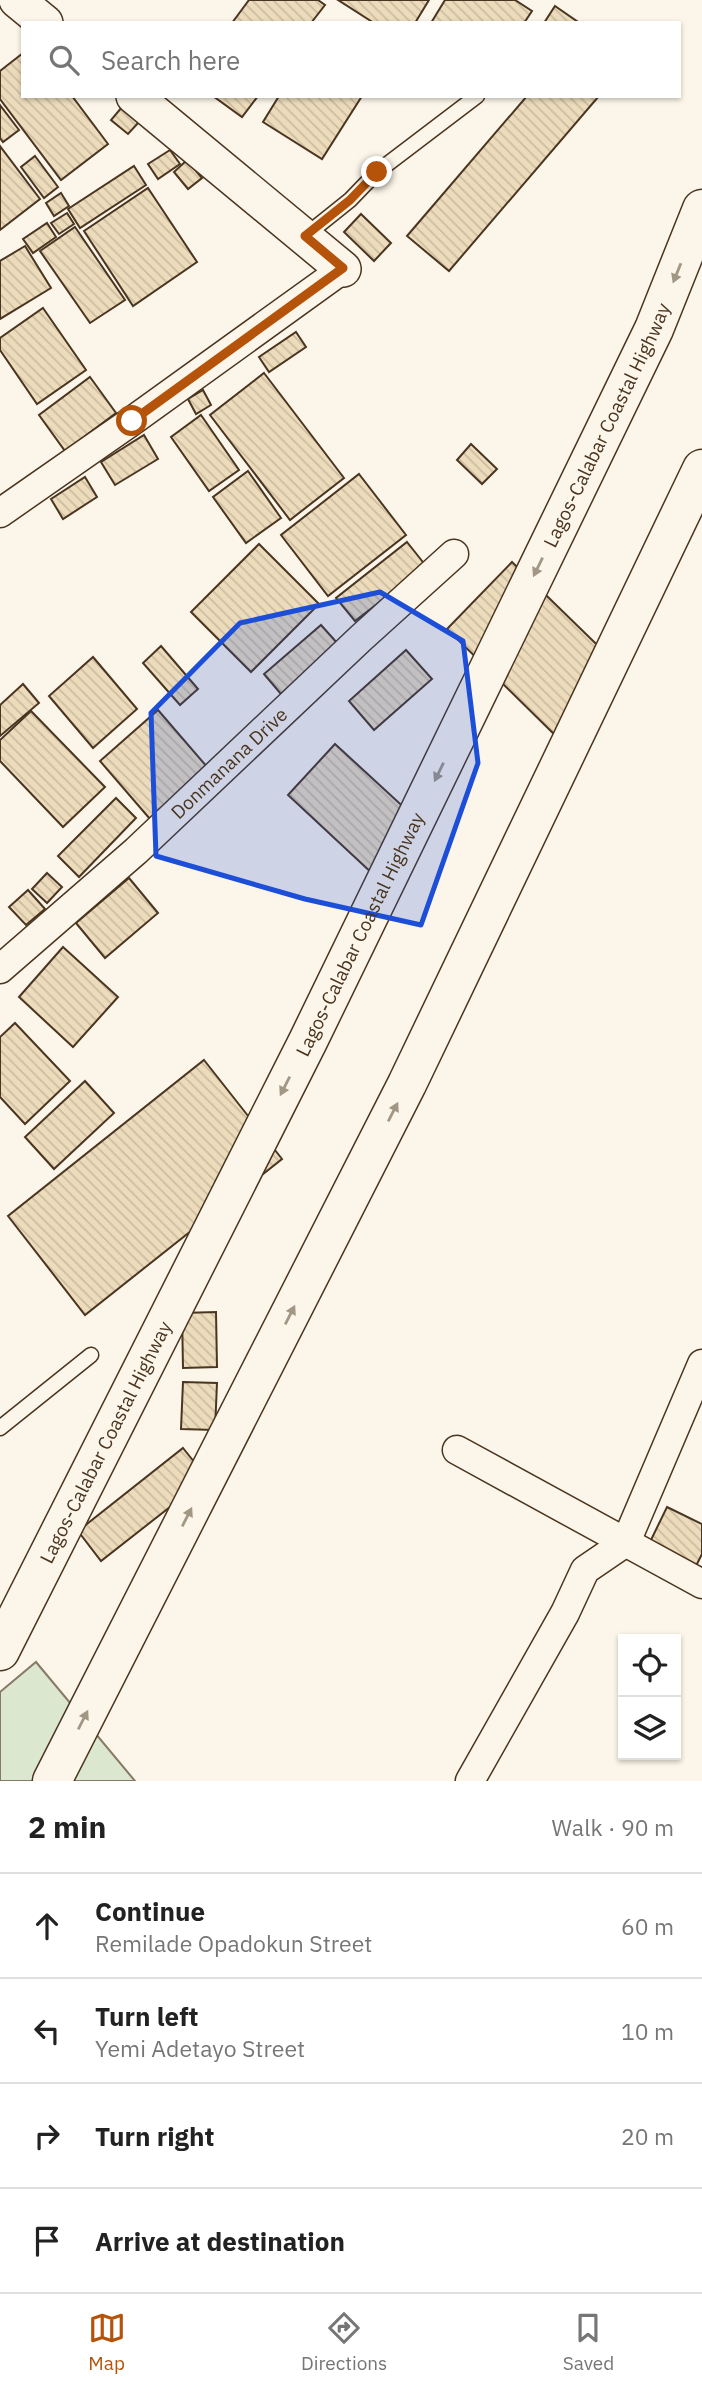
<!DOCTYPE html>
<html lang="en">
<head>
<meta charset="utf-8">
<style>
	:root { --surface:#fff; --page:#f2f2f2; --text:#222; --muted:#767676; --line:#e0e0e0; --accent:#b45309 }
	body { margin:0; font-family:"IBM Plex Sans",sans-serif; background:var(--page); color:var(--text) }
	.controls { position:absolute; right:21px; bottom:21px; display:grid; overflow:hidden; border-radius:0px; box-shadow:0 2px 5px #0004 }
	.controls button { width:63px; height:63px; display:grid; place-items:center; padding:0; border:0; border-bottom:2px solid var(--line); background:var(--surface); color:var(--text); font:35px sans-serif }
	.stop { position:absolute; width:21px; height:21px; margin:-16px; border:5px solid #b45309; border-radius:50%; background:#fff }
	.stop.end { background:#b45309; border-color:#fff; box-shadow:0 2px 7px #0008 }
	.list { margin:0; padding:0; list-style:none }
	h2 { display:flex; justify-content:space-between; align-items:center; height:91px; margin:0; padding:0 28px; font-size:30px }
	h2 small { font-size:23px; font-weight:400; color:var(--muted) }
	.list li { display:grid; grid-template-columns:46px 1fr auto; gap:21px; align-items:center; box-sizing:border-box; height:105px; padding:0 28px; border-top:2px solid var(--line) }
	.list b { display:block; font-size:26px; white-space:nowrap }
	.list p { margin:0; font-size:23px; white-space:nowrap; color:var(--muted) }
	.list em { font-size:23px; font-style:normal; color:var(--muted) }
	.icon { flex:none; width:38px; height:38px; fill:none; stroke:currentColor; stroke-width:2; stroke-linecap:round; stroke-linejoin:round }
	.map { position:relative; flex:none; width:702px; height:1781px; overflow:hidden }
	.search { position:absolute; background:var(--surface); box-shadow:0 2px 5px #0004; left:21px; right:21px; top:21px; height:77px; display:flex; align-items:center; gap:18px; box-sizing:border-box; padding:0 24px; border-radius:0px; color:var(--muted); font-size:26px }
	.sheet { height:511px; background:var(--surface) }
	nav { display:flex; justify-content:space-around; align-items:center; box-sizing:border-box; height:98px; border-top:2px solid var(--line); background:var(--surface); font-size:19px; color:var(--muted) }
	nav a { display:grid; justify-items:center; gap:4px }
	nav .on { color:var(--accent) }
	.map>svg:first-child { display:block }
	.grass { fill:#dce7d0; stroke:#887966; stroke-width:2 }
	.building { fill:url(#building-back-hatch); stroke:#4a3520; stroke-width:2 }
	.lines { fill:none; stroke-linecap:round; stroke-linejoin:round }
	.service-casing { stroke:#4a3520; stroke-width:17 }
	.minor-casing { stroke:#4a3520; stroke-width:31 }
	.tertiary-casing { stroke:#4a3520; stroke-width:38 }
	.trunk-casing { stroke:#4a3520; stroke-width:41 }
	.service { stroke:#fbf6e9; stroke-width:14 }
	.minor { stroke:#fbf6e9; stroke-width:28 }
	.tertiary { stroke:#fbf6e9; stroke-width:35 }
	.trunk { stroke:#fbf6e9; stroke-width:38 }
	.oneway { fill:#a29684 }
	.route { stroke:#b45309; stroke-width:9 }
	.marked { fill:#1d4ed8; fill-opacity:0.2; stroke:#1d4ed8; stroke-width:5; stroke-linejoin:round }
	.labels { text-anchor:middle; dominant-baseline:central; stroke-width:5; stroke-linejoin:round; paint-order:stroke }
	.street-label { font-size:19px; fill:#4a3520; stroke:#fbf6e9 }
</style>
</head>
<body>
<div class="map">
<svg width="702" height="1781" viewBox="0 0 702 1781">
	<defs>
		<pattern id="building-back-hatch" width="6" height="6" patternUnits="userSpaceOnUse" patternTransform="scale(1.75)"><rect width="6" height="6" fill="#ecdcbc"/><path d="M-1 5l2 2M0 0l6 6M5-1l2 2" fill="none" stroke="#ccbda1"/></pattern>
	</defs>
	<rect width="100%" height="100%" fill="#fbf6e9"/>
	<!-- grass -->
	<path class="grass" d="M36,1662L135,1781H0V1692Z"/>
	<!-- building -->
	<g class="building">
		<path d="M249,0H318L325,5L311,23H232Z"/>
		<path d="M338,0H429L415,23H374Z"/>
		<path d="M445,0H515L532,11L524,23H431Z"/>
		<path d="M555,6L578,22L577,23H544Z"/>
		<path d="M23,53V96H72L108,144L61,180L0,99V71Z"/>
		<path d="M213,96H258L242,117Z"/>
		<path d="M279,96H362L322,159L263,122Z"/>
		<path d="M527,96H599L449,271L407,236Z"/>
		<path d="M0,105L19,130L3,142L0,138Z"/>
		<path d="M122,107L139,122L128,134L111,120Z"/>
		<path d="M0,146L40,199L0,230Z"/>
		<path d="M170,150L180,164L158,179L148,164Z"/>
		<path d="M35,156L58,187L44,198L21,167Z"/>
		<path d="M187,160L202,178L188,189L174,172Z"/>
		<path d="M134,166L146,185L80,228L68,209Z"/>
		<path d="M148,188L197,262L133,306L84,231Z"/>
		<path d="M61,193L69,206L54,216L46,203Z"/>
		<path d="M67,213L74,224L59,234L51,223Z"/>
		<path d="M361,214L391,243L374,261L344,232Z"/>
		<path d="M47,223L56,237L33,253L23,239Z"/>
		<path d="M75,227L125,300L90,323L40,251Z"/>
		<path d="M25,246L51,288L0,319V261Z"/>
		<path d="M43,308L86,370L37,404L0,350V338Z"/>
		<path d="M296,332L306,347L269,372L259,357Z"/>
		<path d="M264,373L344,478L290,520L210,415Z"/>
		<path d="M90,377L116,413L65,451L39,415Z"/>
		<path d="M203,390L211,405L196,414L188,399Z"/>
		<path d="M201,415L239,470L209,491L171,437Z"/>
		<path d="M144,435L158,459L115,485L101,462Z"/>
		<path d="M471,444L497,469L482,484L457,460Z"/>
		<path d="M248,471L281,518L246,543L213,497Z"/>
		<path d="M359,474L406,535L328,596L281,535Z"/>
		<path d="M85,477L97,497L63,519L51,499Z"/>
		<path d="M407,542L426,566L355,621L336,598Z"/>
		<path d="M259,544L319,604L251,672L191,612Z"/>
		<path d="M512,562L625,672L560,740L447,629Z"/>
		<path d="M321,625L338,644L281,694L264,674Z"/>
		<path d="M161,646L198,689L180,705L143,663Z"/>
		<path d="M406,650L432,679L374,730L349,701Z"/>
		<path d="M93,657L137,709L93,748L49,696Z"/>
		<path d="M23,684L39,703L0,736V705Z"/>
		<path d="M158,710L208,768L150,819L100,761Z"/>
		<path d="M31,711L105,787L63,827L0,761V740Z"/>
		<path d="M335,744L422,824L374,875L288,795Z"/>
		<path d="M116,798L136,818L79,877L58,856Z"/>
		<path d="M47,873L62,887L47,903L32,889Z"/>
		<path d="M129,878L158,913L105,958L76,923Z"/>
		<path d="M28,890L45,909L26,925L9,907Z"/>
		<path d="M63,947L118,997L73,1047L19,997Z"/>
		<path d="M15,1023L70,1081L25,1124L0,1097V1037Z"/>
		<path d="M204,1060L282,1159L85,1315L8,1216Z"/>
		<path d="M85,1081L114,1113L54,1169L25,1137Z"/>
		<path d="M216,1312L217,1367L183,1368L182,1313Z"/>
		<path d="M183,1382L217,1383L215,1430L181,1429Z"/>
		<path d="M183,1448L207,1478L101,1561L78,1531Z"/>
		<path d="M667,1507L702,1524V1554L695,1568L649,1544Z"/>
	</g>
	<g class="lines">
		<!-- service casing -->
		<g class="service-casing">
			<g id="service">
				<path d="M305,236L350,200L377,172L477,96"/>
				<path d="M0,1428L91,1355"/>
			</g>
		</g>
		<!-- minor casing -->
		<g class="minor-casing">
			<g id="minor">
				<path d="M0,513L132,421L343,269"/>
				<path id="s1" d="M0,969L136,851L361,638L454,554"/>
				<path d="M457,1450L702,1584"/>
				<path d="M470,1781L565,1613L585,1570L626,1542L702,1364"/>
			</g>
		</g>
		<!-- tertiary casing -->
		<g class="tertiary-casing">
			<g id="tertiary">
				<path d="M17,0L45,23"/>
				<path d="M134,96L343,269"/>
			</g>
		</g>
		<!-- trunk casing -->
		<g class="trunk-casing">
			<g id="trunk">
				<path id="s2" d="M0,1651L308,1041L654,329L702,209"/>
				<path d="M52,1781L407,1084L702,469"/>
			</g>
		</g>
		<!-- service -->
		<use href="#service" class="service"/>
		<!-- minor -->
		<use href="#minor" class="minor"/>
		<!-- tertiary -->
		<use href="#tertiary" class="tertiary"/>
		<!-- trunk -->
		<use href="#trunk" class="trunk"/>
	</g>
	<!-- one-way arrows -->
	<defs><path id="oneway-solid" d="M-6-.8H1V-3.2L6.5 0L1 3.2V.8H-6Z" transform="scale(1.75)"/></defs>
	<g class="oneway">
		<use href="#oneway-solid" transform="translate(677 273) rotate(112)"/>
		<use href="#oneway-solid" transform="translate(538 567) rotate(116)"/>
		<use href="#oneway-solid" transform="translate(439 772) rotate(116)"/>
		<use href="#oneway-solid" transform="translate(285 1086) rotate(117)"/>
		<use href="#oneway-solid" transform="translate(393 1112) rotate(-63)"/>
		<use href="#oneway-solid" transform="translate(290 1315) rotate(-63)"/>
		<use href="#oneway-solid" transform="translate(187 1517) rotate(-63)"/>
		<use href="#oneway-solid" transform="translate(83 1720) rotate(-63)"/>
	</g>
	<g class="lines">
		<!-- route -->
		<path class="route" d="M132,421L343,268L305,236L350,200L377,172"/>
	</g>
	<!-- marked area -->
	<path class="marked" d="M380,592L463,641L478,763L421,925L305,899L156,856L151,713L240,623Z"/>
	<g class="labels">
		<!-- street labels -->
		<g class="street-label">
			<text stroke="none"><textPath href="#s2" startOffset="1368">Lagos-Calabar Coastal Highway</textPath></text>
			<text stroke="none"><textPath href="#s1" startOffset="308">Donmanana Drive</textPath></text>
			<text stroke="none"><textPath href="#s2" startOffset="802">Lagos-Calabar Coastal Highway</textPath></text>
			<text stroke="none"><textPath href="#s2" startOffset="234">Lagos-Calabar Coastal Highway</textPath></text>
		</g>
	</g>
</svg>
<div class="controls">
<button><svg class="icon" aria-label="locate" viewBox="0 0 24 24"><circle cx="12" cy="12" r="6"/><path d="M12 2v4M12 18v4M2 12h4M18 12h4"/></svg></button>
<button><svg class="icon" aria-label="layers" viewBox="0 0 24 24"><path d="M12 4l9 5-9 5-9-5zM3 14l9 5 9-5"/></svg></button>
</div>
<div class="stop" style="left:132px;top:421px"></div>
<div class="stop end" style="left:377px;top:172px"></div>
<div class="search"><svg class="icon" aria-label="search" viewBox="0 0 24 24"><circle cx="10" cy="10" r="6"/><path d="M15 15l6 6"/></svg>Search here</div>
</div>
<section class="sheet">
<h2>2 min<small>Walk · 90 m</small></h2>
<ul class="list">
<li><svg class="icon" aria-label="ahead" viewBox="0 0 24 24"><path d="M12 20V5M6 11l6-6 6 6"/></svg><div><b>Continue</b><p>Remilade Opadokun Street</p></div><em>60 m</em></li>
<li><svg class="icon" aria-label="left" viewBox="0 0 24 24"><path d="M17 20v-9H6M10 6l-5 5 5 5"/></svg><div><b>Turn left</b><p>Yemi Adetayo Street</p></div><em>10 m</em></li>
<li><svg class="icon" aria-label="right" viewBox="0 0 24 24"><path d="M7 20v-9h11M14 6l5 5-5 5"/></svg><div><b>Turn right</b></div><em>20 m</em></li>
<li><svg class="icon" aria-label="arrive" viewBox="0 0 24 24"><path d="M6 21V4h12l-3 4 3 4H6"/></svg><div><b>Arrive at destination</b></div></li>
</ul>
</section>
<nav>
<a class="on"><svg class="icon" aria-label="map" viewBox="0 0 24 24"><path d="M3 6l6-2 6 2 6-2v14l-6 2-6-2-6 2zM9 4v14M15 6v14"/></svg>Map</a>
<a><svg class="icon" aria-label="directions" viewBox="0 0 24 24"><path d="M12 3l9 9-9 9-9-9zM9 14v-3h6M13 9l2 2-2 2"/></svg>Directions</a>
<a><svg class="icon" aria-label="saved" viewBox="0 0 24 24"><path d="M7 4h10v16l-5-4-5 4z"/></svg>Saved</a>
</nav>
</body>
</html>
